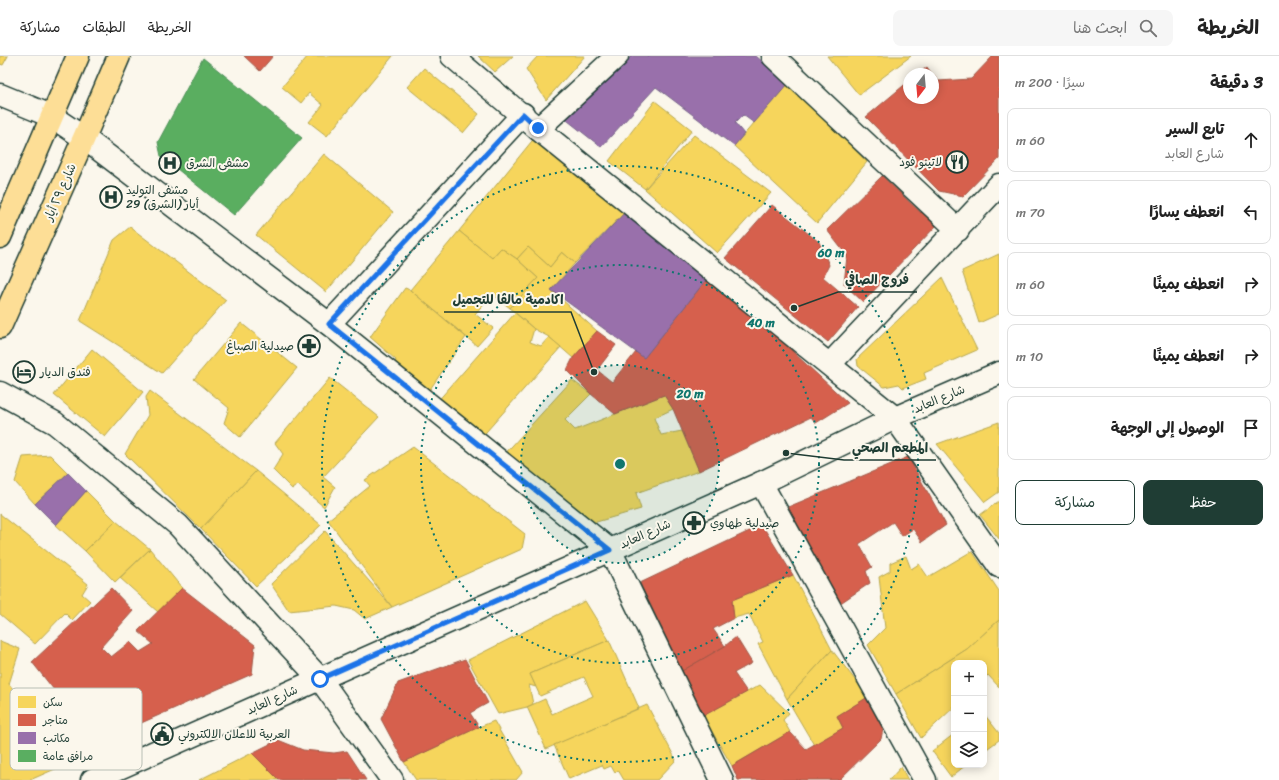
<!DOCTYPE html>
<html lang="ar">
<head>
<meta charset="utf-8">
<style>
	:root { --surface:#fff; --page:#f6f6f6; --text:#222; --muted:#767676; --line:#e0e0e0; --accent:#1f3d34 }
	body { margin:0; font-family:Sriracha,"Playpen Sans Arabic",sans-serif; background:var(--page); color:var(--text); direction:rtl }
	.controls { position:absolute; right:12px; bottom:12px; display:grid; overflow:hidden; border-radius:8px; box-shadow:0 2px 10px #0003 }
	.controls button { width:36px; height:36px; display:grid; place-items:center; padding:0; border:0; border-bottom:1px solid var(--line); background:var(--surface); color:var(--text); font:20px sans-serif }
	.compass { position:absolute; left:903px; top:12px; width:36px; height:36px; border-radius:50%; background:var(--surface); box-shadow:0 2px 10px #0003; rotate:196deg }
	.stop { position:absolute; width:12px; height:12px; margin:-9px; border:3px solid #1a73e8; border-radius:50%; background:#fff }
	.stop.end { background:#1a73e8; border-color:#fff; box-shadow:0 1px 4px #0008 }
	.list { margin:0; padding:0; list-style:none }
	h2 { display:flex; justify-content:space-between; align-items:center; height:52px; margin:0; padding:0 16px; font-size:17px }
	h2 small { font-size:13px; font-weight:400; color:var(--muted) }
	.list li { display:grid; grid-template-columns:26px 1fr auto; gap:12px; align-items:center; box-sizing:border-box; height:64px; margin:0 8px 8px; padding:0 8px; border:1px solid var(--line); border-radius:8px }
	.list b { display:block; font-size:15px; white-space:nowrap }
	.list p { margin:0; font-size:13px; white-space:nowrap; color:var(--muted) }
	.list em { font-size:13px; font-style:normal; color:var(--muted) }
	.actions { display:flex; gap:8px; padding:12px 16px }
	.actions a { flex:1; padding:9px 0; border:1px solid var(--accent); border-radius:8px; text-align:center; font-size:14px; color:var(--accent) }
	.actions .main { background:var(--accent); color:#fff }
	.icon { flex:none; width:22px; height:22px; fill:none; stroke:currentColor; stroke-width:2; stroke-linecap:round; stroke-linejoin:round }
	.map { position:relative; flex:none; width:999px; height:724px; overflow:hidden; direction:ltr }
	header { display:flex; align-items:center; gap:24px; box-sizing:border-box; height:56px; padding:0 20px; background:var(--surface); border-bottom:1px solid var(--line) }
	header strong { font-size:19px }
	nav { display:flex; gap:22px; margin-inline-start:auto; font-size:14px }
	.search { width:280px; height:36px; background:var(--page); display:flex; align-items:center; gap:10px; box-sizing:border-box; padding:0 14px; border-radius:8px; color:var(--muted); font-size:15px }
	main { display:flex }
	aside { flex:1; background:var(--surface) }
	.map>svg:first-child { display:block }
	.homes { fill:#f6d55c; stroke:#b6a750 }
	.shops { fill:#d6604d; stroke:#9f5646 }
	.offices { fill:#9970ab; stroke:#746187 }
	.public { fill:#5aae61; stroke:#488c54 }
	.lines { fill:none; stroke-linecap:round; stroke-linejoin:round }
	.minor-casing { stroke:#1f3d34; stroke-width:25 }
	.secondary-casing { stroke:#1f3d34; stroke-width:25 }
	.primary-casing { stroke:#1f3d34; stroke-width:25 }
	.minor { stroke:#fbf7ec; stroke-width:22 }
	.secondary { stroke:#fbf7ec; stroke-width:22 }
	.primary { stroke:#fdde96; stroke-width:22 }
	.route { stroke:#1a73e8; stroke-width:5 }
	.ring { fill:none; stroke:#0f766e; stroke-width:2; stroke-dasharray:2 4 }
	.labels { text-anchor:middle; dominant-baseline:central; stroke-width:4; stroke-linejoin:round; paint-order:stroke }
	.poi-label { font-size:12px; fill:#1f3d34; stroke:#fbf7ec; text-anchor:start }
	.street-label { font-size:12px; fill:#1f3d34; stroke:#fbf7ec }
	.key { fill:#fbf7ec; stroke:#b9bfb5; stroke-width:1 }
	.key-label { font-size:11px; fill:#1f3d34 }
	.centre { fill:#0f766e; stroke:#fbf7ec; stroke-width:2 }
	.ring-label { font-size:12px; text-anchor:middle; font-weight:bold; fill:#0f766e; stroke:#fbf7ec; stroke-width:4; stroke-linejoin:round; paint-order:stroke }
	.leader { fill:none; stroke:#1f3d34; stroke-width:1.5 }
	.callout-dot { fill:#1f3d34; stroke:#fbf7ec; stroke-width:1.5 }
	.callout-label { font-size:13px; text-anchor:middle; font-weight:bold; fill:#1f3d34; stroke:#fbf7ec; stroke-width:4; stroke-linejoin:round; paint-order:stroke }
</style>
</head>
<body>
<header>
<strong>الخريطة</strong>
<div class="search"><svg class="icon" aria-label="search" viewBox="0 0 24 24"><circle cx="10" cy="10" r="6"/><path d="M15 15l6 6"/></svg>ابحث هنا</div>
<nav><a>الخريطة</a><a>الطبقات</a><a>مشاركة</a></nav>
</header>
<main>
<aside>
<h2>3 دقيقة<small>سيرًا · 200 m</small></h2>
<ul class="list">
<li><svg class="icon" aria-label="ahead" viewBox="0 0 24 24"><path d="M12 20V5M6 11l6-6 6 6"/></svg><div><b>تابع السير</b><p>شارع العابد</p></div><em>60 m</em></li>
<li><svg class="icon" aria-label="left" viewBox="0 0 24 24"><path d="M17 20v-9H6M10 6l-5 5 5 5"/></svg><div><b>انعطف يسارًا</b></div><em>70 m</em></li>
<li><svg class="icon" aria-label="right" viewBox="0 0 24 24"><path d="M7 20v-9h11M14 6l5 5-5 5"/></svg><div><b>انعطف يمينًا</b></div><em>60 m</em></li>
<li><svg class="icon" aria-label="right" viewBox="0 0 24 24"><path d="M7 20v-9h11M14 6l5 5-5 5"/></svg><div><b>انعطف يمينًا</b></div><em>10 m</em></li>
<li><svg class="icon" aria-label="arrive" viewBox="0 0 24 24"><path d="M6 21V4h12l-3 4 3 4H6"/></svg><div><b>الوصول إلى الوجهة</b></div></li>
</ul>
<div class="actions"><a class="main">حفظ</a><a>مشاركة</a></div>
</aside>
<div class="map">
<svg width="999" height="724" viewBox="0 0 999 724">
	<rect width="100%" height="100%" fill="#fbf7ec"/>
	<filter id="ink" filterUnits="userSpaceOnUse"><feTurbulence type="fractalNoise" baseFrequency=".025" numOctaves="2"/><feDisplacementMap in="SourceGraphic" scale="8" xChannelSelector="R" yChannelSelector="G"/><feConvolveMatrix kernelMatrix="1 2 1 2 8 2 1 2 1" color-interpolation-filters="sRGB"/></filter>
	<g filter="url(#ink)">
		<!-- homes -->
		<g class="homes">
			<path d="M0,0H8L3,9L0,8Z"/>
			<path d="M308,0H393L327,80L309,66L323,49L309,37L301,47L282,31Z"/>
			<path d="M478,0H513L495,16Z"/>
			<path d="M538,0H585L546,44L526,13Z"/>
			<path d="M827,0H911L859,39Z"/>
			<path d="M424,12L479,58L463,77L407,31Z"/>
			<path d="M788,28L867,106L817,167L734,90Z"/>
			<path d="M655,45L692,74L645,133L609,105Z"/>
			<path d="M540,75L632,149L575,207L562,196L550,211L528,191L517,203L501,192L492,202L459,175Z"/>
			<path d="M694,79L771,137L717,197L645,133Z"/>
			<path d="M324,98L393,156L326,236L256,179Z"/>
			<path d="M130,171L226,244L162,317L80,265L114,184Z"/>
			<path d="M459,175L492,202L501,192L517,203L538,222L510,252L492,238L475,258L493,272L477,290L410,234Z"/>
			<path d="M528,191L550,211L562,196L575,207L551,234L597,275L573,302L549,281L534,273L510,252L538,222L517,203Z"/>
			<path d="M999,198V258L979,267L962,215Z"/>
			<path d="M942,222L977,294L924,317L926,323L903,332L899,328L884,331L858,310L857,303Z"/>
			<path d="M405,232L410,234L466,281L426,339L392,313L396,304L370,281Z"/>
			<path d="M515,257L534,273L530,286L541,290L549,281L561,291L479,384L436,347Z"/>
			<path d="M241,267L297,312L240,381L224,367L229,352L194,323Z"/>
			<path d="M92,293L143,336L105,381L54,339Z"/>
			<path d="M330,322L379,361L323,421L335,431L324,451L298,429L292,433L273,414L283,398L275,387Z"/>
			<path d="M572,324L591,338L565,364L575,374L664,339L673,353L654,362L661,379L682,375L699,415L636,437L641,453L586,469L502,401Z"/>
			<path d="M150,335L256,415L201,473L125,398L148,359L146,341Z"/>
			<path d="M999,366V436L985,446L937,388Z"/>
			<path d="M413,391L525,478L522,493L392,551L328,464L370,430L365,424Z"/>
			<path d="M50,399L68,417L35,448L15,426L23,401Z"/>
			<path d="M256,415L321,469L256,530L201,473Z"/>
			<path d="M86,435L116,465L85,495L56,469Z"/>
			<path d="M999,445V483L980,459Z"/>
			<path d="M0,458L88,528L82,538L90,545L72,564L65,557L35,588L0,558Z"/>
			<path d="M116,465L150,493L115,526L85,495Z"/>
			<path d="M325,475L392,551L365,563L354,554L336,550L289,555L271,528Z"/>
			<path d="M150,493L182,532L158,556L120,522Z"/>
			<path d="M972,495L999,535V564L967,593L896,638L868,589L885,572L879,521L890,515V507L906,500L911,513L919,508L928,521Z"/>
			<path d="M793,519L832,594L787,643L758,588L763,586L749,558L734,562L732,544Z"/>
			<path d="M585,545L609,584L530,618L536,631L529,629L533,648L527,651L498,658L468,604Z"/>
			<path d="M999,564V631L988,619L984,623V607H954V651L921,682L896,638L967,593Z"/>
			<path d="M609,584L639,652L546,693L527,651L545,643L552,658L593,640L584,621L540,640L530,618Z"/>
			<path d="M0,585L20,593L9,628L71,706L30,724H0Z"/>
			<path d="M832,594L868,641L837,660L843,672L814,689L787,643Z"/>
			<path d="M760,629L789,657L783,664L790,676L732,710L703,660Z"/>
			<path d="M647,649L676,704L657,724H624L618,714L615,717L611,710L604,713L602,709L569,723L554,689Z"/>
			<path d="M984,658L999,677V684L984,695Z"/>
			<path d="M494,665L523,716L516,724H416L404,706L479,671Z"/>
			<path d="M954,678V709H966L951,721L932,695Z"/>
			<path d="M252,697L279,724H199Z"/>
			<path d="M901,711L908,724H889Z"/>
		</g>
		<!-- shops -->
		<g class="shops">
			<path d="M244,0H273L260,15Z"/>
			<path d="M993,0H999V103L963,140L939,135L866,61L909,25V42H933V19L938,25L971,23Z"/>
			<path d="M927,11L932,18H918Z"/>
			<path d="M882,120L921,157L925,153L938,168L863,246L844,228L847,200L827,174Z"/>
			<path d="M772,149L819,186L829,209L823,221L858,251L828,286L725,202Z"/>
			<path d="M710,219L848,347L816,367L811,361L699,415L673,353L664,339L615,358L591,338L567,314L573,302L597,275L616,289L597,314L612,326L636,296L644,302Z"/>
			<path d="M908,401L946,469L922,486L913,473L902,480L893,466L859,488L872,511L866,515L870,527L839,548L788,451Z"/>
			<path d="M762,469L793,519L732,544L734,562L713,573L725,590L682,615L640,527Z"/>
			<path d="M111,532L133,555L101,591L111,601L130,586L140,596L153,588L138,575L182,532L255,589L252,618L96,687L32,606Z"/>
			<path d="M736,581L752,607L734,617L747,636L703,660L682,615L725,590Z"/>
			<path d="M465,603L488,647L470,657L479,671L404,706L381,663L398,627Z"/>
			<path d="M868,641L883,673L881,683L839,724H738L732,710L790,676L806,693L843,672L837,660Z"/>
			<path d="M278,684L303,694L334,697L347,695L366,724H279L252,697Z"/>
		</g>
		<!-- offices -->
		<g class="offices">
			<path d="M632,0H756L788,28L754,67L743,59L735,67L744,78L734,90L656,31L601,91L563,61Z"/>
			<path d="M632,149L710,219L644,302L551,234Z"/>
			<path d="M68,417L86,435L56,469L35,448Z"/>
		</g>
		<!-- public -->
		<path class="public" d="M203,2L302,82L234,159L161,100L158,86Z"/>
		<g class="lines">
			<!-- minor casing -->
			<g class="minor-casing">
				<g id="minor">
					<path d="M452,0L538,73L895,362L999,510"/>
					<path d="M773,0L958,174"/>
					<path d="M0,39L51,60L84,82L329,268L610,494L722,724"/>
					<path d="M538,73L617,0"/>
					<path d="M329,268L523,58"/>
					<path d="M830,308L999,129"/>
					<path d="M0,337L55,367L178,469L320,623L392,724"/>
					<path d="M761,427L925,724"/>
				</g>
			</g>
			<!-- secondary casing -->
			<g class="secondary-casing">
				<path id="secondary" d="M92,724L761,427L895,362L999,317"/>
			</g>
			<!-- primary casing -->
			<g class="primary-casing">
				<g id="primary">
					<path d="M0,181L78,0"/>
					<path d="M0,271L84,82L119,0"/>
				</g>
			</g>
			<!-- minor -->
			<use href="#minor" class="minor"/>
			<!-- secondary -->
			<use href="#secondary" class="secondary"/>
			<!-- primary -->
			<use href="#primary" class="primary"/>
		</g>
	</g>
	<g class="lines" filter="url(#ink)">
		<!-- route -->
		<path class="route" d="M320,623L610,494L329,268L523,58L538,72"/>
	</g>
	<!-- distance rings -->
	<circle cx="620" cy="408" r="99" fill="#0f766e" fill-opacity=".12"/>
	<g class="ring">
		<circle cx="620" cy="408" r="99"/>
		<circle cx="620" cy="408" r="199"/>
		<circle cx="620" cy="408" r="298"/>
	</g>
	<!-- icons -->
	<defs>
		<g id="restaurant-ring" transform="scale(1.15)"><circle r="9.5" fill="#fbf7ec" stroke="#1f3d34" stroke-width="1.5"/><path d="M-5-6h1v4h1v-4h1v4h1v-4h1v5L-1.5 .5V6h-2V.5L-5-1ZM5-6V6H3V1.5H1.5Q1.5-4 5-6Z" fill="#1f3d34"/></g>
		<g id="hospital-ring" transform="scale(1.15)"><circle r="9.5" fill="#fbf7ec" stroke="#1f3d34" stroke-width="1.5"/><path d="M-5-5h3v3.5h4V-5h3V5h-3V1.5h-4V5h-3Z" fill="#1f3d34"/></g>
		<g id="pharmacy-ring" transform="scale(1.15)"><circle r="9.5" fill="#fbf7ec" stroke="#1f3d34" stroke-width="1.5"/><path d="M-2-6h4v4h4v4h-4v4h-4v-4h-4v-4h4Z" fill="#1f3d34"/></g>
		<g id="hotel-ring" transform="scale(1.15)"><circle r="9.5" fill="#fbf7ec" stroke="#1f3d34" stroke-width="1.5"/><path d="M-6-4.5h1.5V1H6V5H4.5V3h-9V5H-6ZM-4 0a1.8 1.8 0 1 1 3.6 0ZM.5 0V-2.5h3Q6-2.5 6 0Z" fill="#1f3d34"/></g>
		<g id="civic-ring" transform="scale(1.15)"><circle r="9.5" fill="#fbf7ec" stroke="#1f3d34" stroke-width="1.5"/><path d="M-.6-6.5H3V-4.5H.6V-3L4-1V1h2V6H-6V1h2V-1L-.6-3ZM-1.2 2.5V6h2.4V2.5Z" fill="#1f3d34"/></g>
	</defs>
	<g fill-rule="evenodd">
		<use href="#restaurant-ring" x="957" y="106"/>
		<use href="#hospital-ring" x="170" y="107"/>
		<use href="#hospital-ring" x="111" y="141"/>
		<use href="#pharmacy-ring" x="309" y="290"/>
		<use href="#hotel-ring" x="24" y="316"/>
		<use href="#pharmacy-ring" x="694" y="467"/>
		<use href="#civic-ring" x="162" y="678"/>
	</g>
	<g class="labels">
		<!-- poi labels -->
		<g class="poi-label">
			<text x="942" y="106" text-anchor="end">لاتينو فود</text>
			<text x="186" y="107">مشفى الشرق</text>
			<text x="126" y="134">مشفى التوليد<tspan x="126" dy="14">29 أيار (الشرق)</tspan></text>
			<text x="294" y="290" text-anchor="end">صيدلية الصباغ</text>
			<text x="40" y="316">فندق الديار</text>
			<text x="710" y="467">صيدلية طهاوي</text>
			<text x="178" y="678">العربية للاعلان الالكتروني</text>
		</g>
		<!-- street labels -->
		<g class="street-label">
			<text transform="translate(60 136) rotate(-66)">شارع ٢٩ أيار</text>
			<text transform="translate(939 343) rotate(-23)">شارع العابد</text>
			<text transform="translate(645 478) rotate(-24)">شارع العابد</text>
			<text transform="translate(272 644) rotate(-24)">شارع العابد</text>
		</g>
	</g>
	<!-- legend -->
	<rect x="10" y="632" width="132" height="82" rx="6" class="key"/>
	<rect x="18" y="640" width="18" height="12" fill="#f6d55c"/>
	<rect x="18" y="658" width="18" height="12" fill="#d6604d"/>
	<rect x="18" y="676" width="18" height="12" fill="#9970ab"/>
	<rect x="18" y="694" width="18" height="12" fill="#5aae61"/>
	<g class="key-label">
		<text x="43" y="650">سكن</text>
		<text x="43" y="668">متاجر</text>
		<text x="43" y="686">مكاتب</text>
		<text x="43" y="704">مرافق عامة</text>
	</g>
	<circle cx="620" cy="408" r="6" class="centre"/>
	<g class="ring-label">
		<text x="831" y="201">60 m</text>
		<text x="761" y="271">40 m</text>
		<text x="690" y="342">20 m</text>
	</g>
	<!-- callouts -->
	<path class="leader" d="M794 252L838 236H917M594 316L571 256H444M786 397L844 404H936"/>
	<g class="callout-dot">
		<circle cx="794" cy="252" r="4"/>
		<circle cx="594" cy="316" r="4"/>
		<circle cx="786" cy="397" r="4"/>
	</g>
	<g class="callout-label">
		<text x="877" y="228">فروج الصافي</text>
		<text x="508" y="248">اكادمية مالڤا للتجميل</text>
		<text x="890" y="396">المطعم الصحي</text>
	</g>
</svg>
<div class="controls">
<button>+</button>
<button>−</button>
<button><svg class="icon" aria-label="layers" viewBox="0 0 24 24"><path d="M12 4l9 5-9 5-9-5zM3 14l9 5 9-5"/></svg></button>
</div>
<svg class="compass" viewBox="-18 -18 36 36"><path d="M0-13l5 13h-10z" fill="#e53935"/><path d="M0 13l5-13h-10z" fill="#767676"/></svg>
<div class="stop" style="left:320px;top:623px"></div>
<div class="stop end" style="left:538px;top:72px"></div>
</div>
</main>
</body>
</html>
